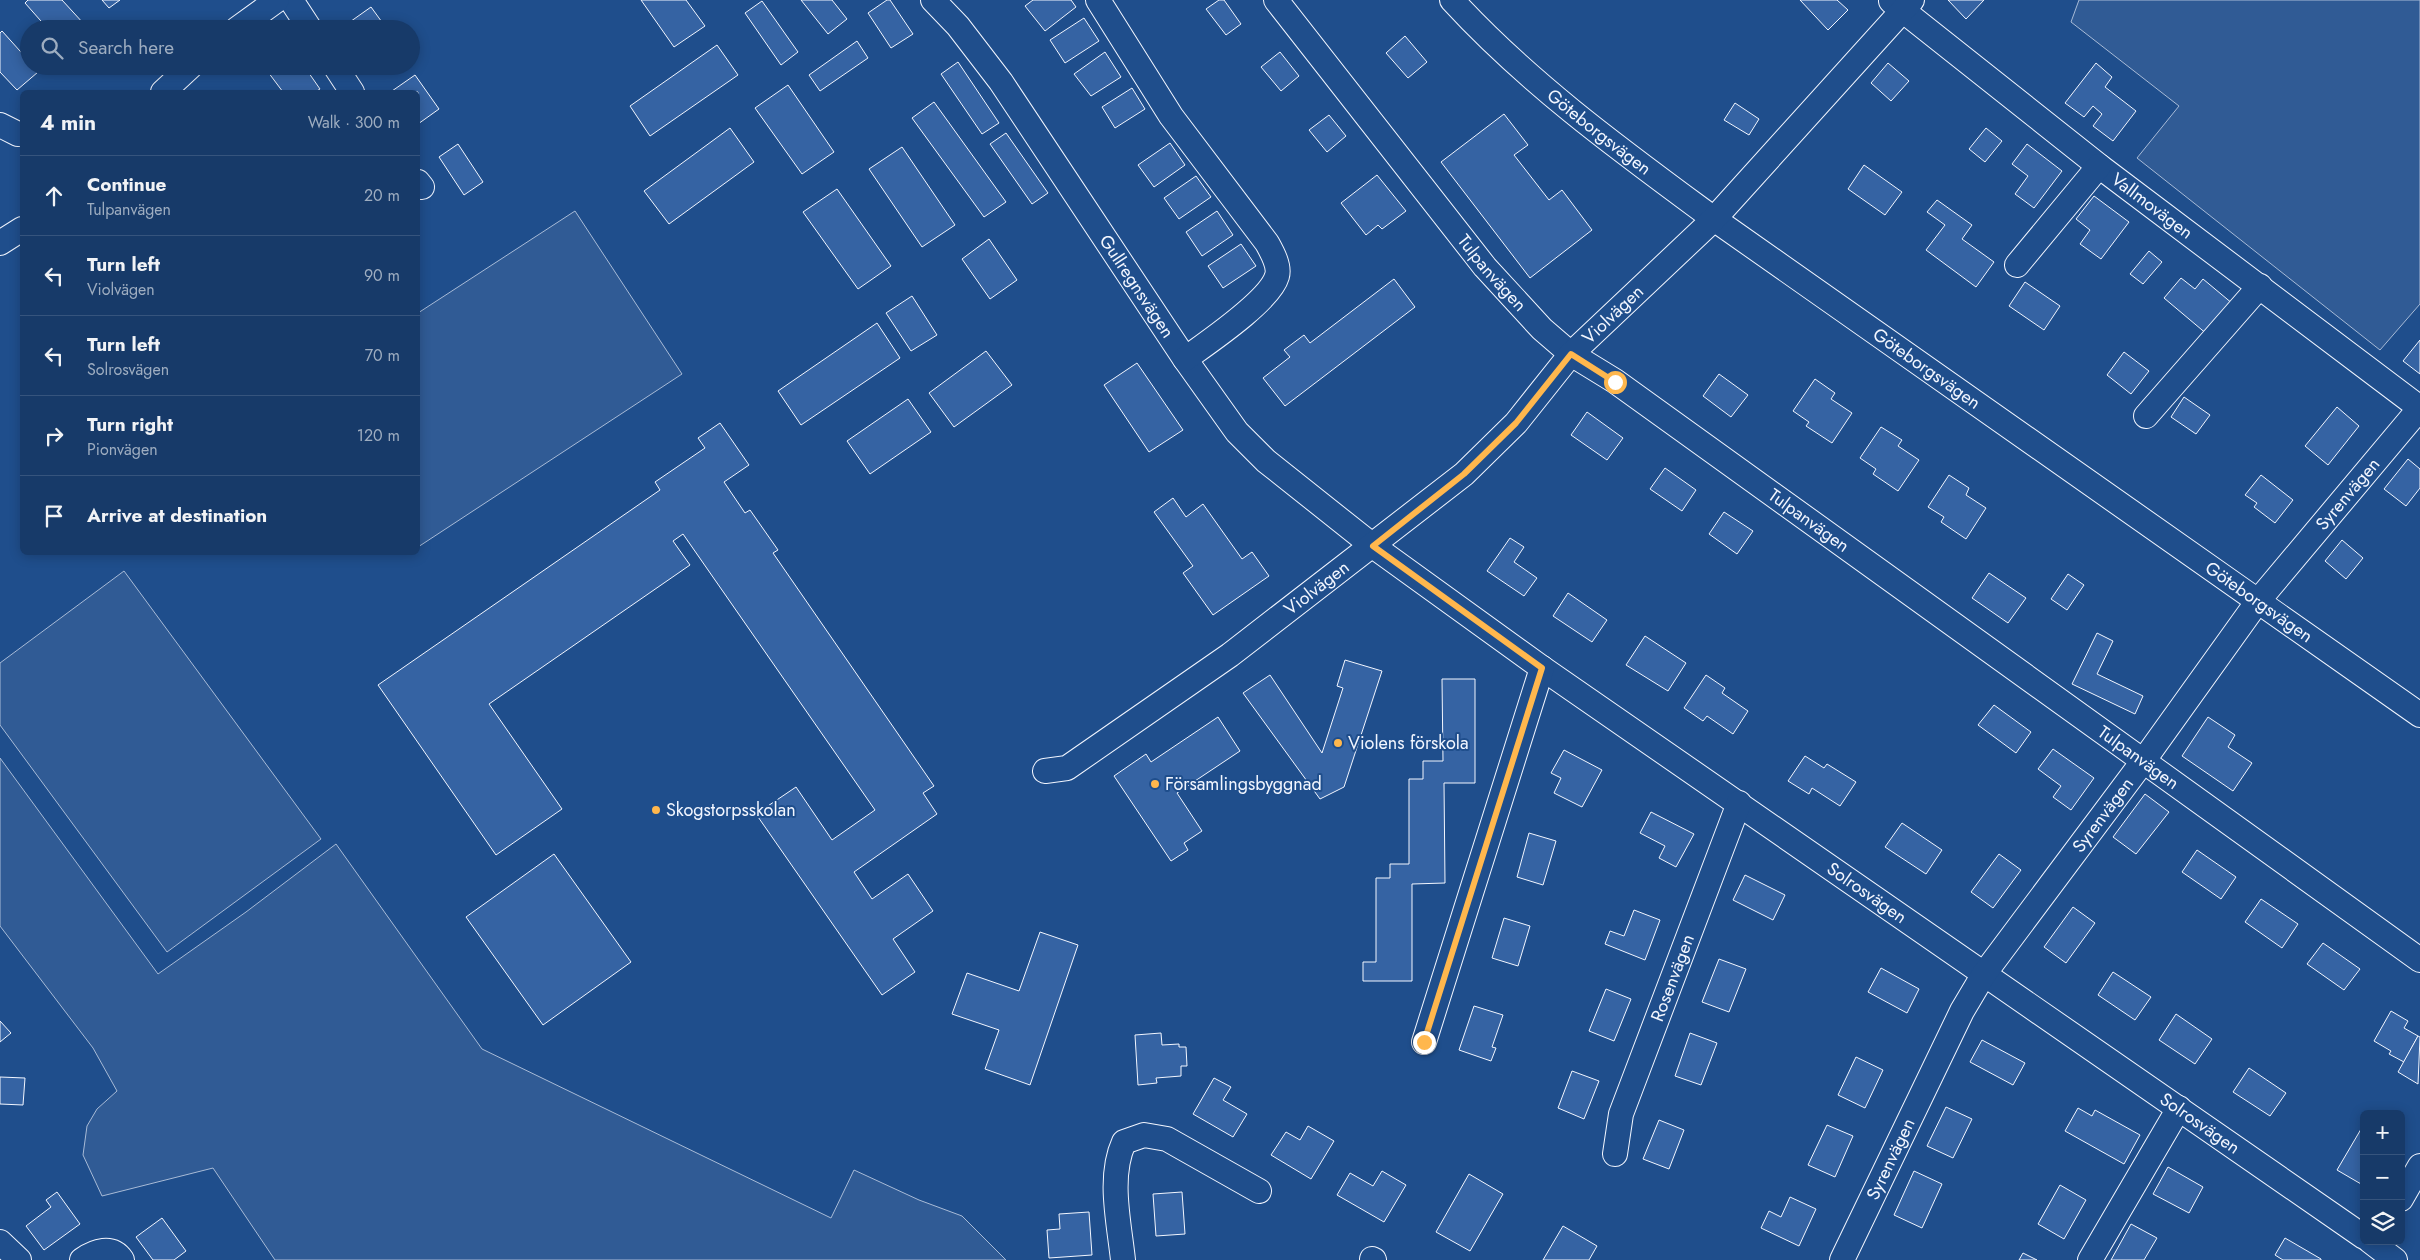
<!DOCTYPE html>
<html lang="en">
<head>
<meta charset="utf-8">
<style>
	:root { --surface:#173a69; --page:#244571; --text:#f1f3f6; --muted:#9eadc0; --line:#36547d }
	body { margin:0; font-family:Jost,sans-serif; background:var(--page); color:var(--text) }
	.controls { position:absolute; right:15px; bottom:15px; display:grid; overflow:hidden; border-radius:8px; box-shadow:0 2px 12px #0003 }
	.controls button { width:45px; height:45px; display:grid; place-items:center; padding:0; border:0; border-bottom:1px solid var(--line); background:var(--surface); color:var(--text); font:25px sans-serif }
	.stop { position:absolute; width:15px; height:15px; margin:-11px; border:4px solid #ffb74d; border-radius:50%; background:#fff }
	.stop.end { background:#ffb74d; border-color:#fff; box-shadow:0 1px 5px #0008 }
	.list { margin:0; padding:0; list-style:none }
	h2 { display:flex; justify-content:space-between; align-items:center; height:65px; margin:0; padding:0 20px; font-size:21px }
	h2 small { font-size:16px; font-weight:400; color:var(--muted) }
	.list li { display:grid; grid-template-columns:32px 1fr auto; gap:15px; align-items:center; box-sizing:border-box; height:80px; padding:0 20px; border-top:1px solid var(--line) }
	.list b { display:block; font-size:19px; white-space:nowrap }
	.list p { margin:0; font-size:16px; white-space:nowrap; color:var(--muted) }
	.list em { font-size:16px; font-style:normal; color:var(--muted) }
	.icon { flex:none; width:28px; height:28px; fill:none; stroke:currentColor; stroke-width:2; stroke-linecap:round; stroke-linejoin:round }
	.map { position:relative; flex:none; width:2420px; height:1260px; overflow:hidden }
	.search { position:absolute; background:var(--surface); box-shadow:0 2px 12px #0003; left:20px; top:20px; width:400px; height:55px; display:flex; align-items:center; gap:12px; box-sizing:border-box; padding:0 18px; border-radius:28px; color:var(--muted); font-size:19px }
	.panel { position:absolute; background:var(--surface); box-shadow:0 2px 12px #0003; left:20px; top:90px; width:400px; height:465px; border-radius:8px }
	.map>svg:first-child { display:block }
	.green { fill:#305b95; stroke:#a8bbd7 }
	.building { fill:#3563a3; stroke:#f2f6ff }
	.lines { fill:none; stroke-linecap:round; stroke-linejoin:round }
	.minor-casing { stroke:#f2f6ff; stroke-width:26 }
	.minor { stroke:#1f4e8c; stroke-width:24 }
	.route { stroke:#ffb74d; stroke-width:6 }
	.poi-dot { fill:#ffb74d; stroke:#1f4e8c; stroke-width:2 }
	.labels { text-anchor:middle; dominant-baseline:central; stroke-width:4; stroke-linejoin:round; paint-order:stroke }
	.street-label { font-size:18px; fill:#f2f6ff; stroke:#1f4e8c }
	.poi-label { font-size:18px; fill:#f2f6ff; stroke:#1f4e8c; text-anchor:start }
</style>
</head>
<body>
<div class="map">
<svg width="2420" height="1260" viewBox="0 0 2420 1260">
	<rect width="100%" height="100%" fill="#1f4e8c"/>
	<!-- green -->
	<g class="green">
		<path d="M2079,0H2420V304L2380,350L2137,158L2179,106L2071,22Z"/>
		<path d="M575,211L682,374L418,547V313Z"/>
		<path d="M124,571L321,839L167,952L0,725V663Z"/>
		<path d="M0,758L158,974L246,912L336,844L482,1049L831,1218L854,1170L919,1200L962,1216L1006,1260H275L213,1168L102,1196L83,1155L87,1126L97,1109L117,1091L93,1048L0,926Z"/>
	</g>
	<!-- building -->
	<g class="building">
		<path d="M28,0H62L84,24L79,29H48L25,3Z"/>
		<path d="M102,0H120L109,8Z"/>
		<path d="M641,0H686L705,26L674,47Z"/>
		<path d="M801,0H832L847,19L828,34Z"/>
		<path d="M887,0H890L913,34L891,48L868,13Z"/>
		<path d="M1033,0H1071L1076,7L1045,31L1025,6Z"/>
		<path d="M1219,0H1224L1241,24L1226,35L1206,9Z"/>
		<path d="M1800,0H1837L1848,10L1828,30Z"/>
		<path d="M1948,0H1984L1966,19Z"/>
		<path d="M762,1L798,52L781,65L745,13Z"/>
		<path d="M371,7L387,29H351L347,24Z"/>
		<path d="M1084,18L1099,41L1065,63L1050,40Z"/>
		<path d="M2,31L29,61V66H33L38,72L17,90L0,72V33Z"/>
		<path d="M1405,36L1427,62L1408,78L1386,53Z"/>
		<path d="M857,41L868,58L820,91L809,75Z"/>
		<path d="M717,45L738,75L650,136L630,106Z"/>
		<path d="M1105,52L1121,77L1091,96L1074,74Z"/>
		<path d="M1280,52L1299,76L1281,91L1261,67Z"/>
		<path d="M958,62L999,123L982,134L941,74Z"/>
		<path d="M1888,63L1909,81L1891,101L1871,83Z"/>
		<path d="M2096,63L2112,77L2105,87L2136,111L2113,141L2093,126L2102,114L2093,106L2084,117L2065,103Z"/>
		<path d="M276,66H304L320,89L315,92H283L268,72Z"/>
		<path d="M415,75L439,109L418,124V92L392,91Z"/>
		<path d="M788,85L834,152L802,174L755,108Z"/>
		<path d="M1132,88L1145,109L1115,128L1102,107Z"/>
		<path d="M934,102L1006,202L984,217L912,118Z"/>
		<path d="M1735,103L1759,119L1749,135L1724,120Z"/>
		<path d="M1504,114L1528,145L1514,155L1549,200L1562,190L1592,230L1530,278L1441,162Z"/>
		<path d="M1329,115L1346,136L1327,152L1309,130Z"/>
		<path d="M730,128L754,162L669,224L644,191Z"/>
		<path d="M1986,128L2002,141L1985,162L1969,149Z"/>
		<path d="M1006,133L1048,193L1032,204L990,144Z"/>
		<path d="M1170,143L1185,165L1154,187L1138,165Z"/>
		<path d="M458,144L483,182L464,195L439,157Z"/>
		<path d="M2027,144L2062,171L2034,208L2015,194L2028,176L2012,164Z"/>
		<path d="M902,147L955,225L922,247L869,169Z"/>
		<path d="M1864,165L1902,192L1885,215L1848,189Z"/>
		<path d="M1377,175L1406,211L1382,229L1378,225L1366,235L1341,203Z"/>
		<path d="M1196,176L1211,197L1179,219L1164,198Z"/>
		<path d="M837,189L891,266L858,289L803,212Z"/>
		<path d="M2094,196L2129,222L2101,259L2080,244L2090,230L2076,219Z"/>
		<path d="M1937,200L1972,225L1962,239L1994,262L1976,287L1926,250L1945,225L1927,212Z"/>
		<path d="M1217,211L1233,235L1202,256L1186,232Z"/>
		<path d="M989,239L1017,280L990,299L962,259Z"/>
		<path d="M1241,244L1256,266L1223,288L1208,266Z"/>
		<path d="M2149,251L2162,262L2143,284L2130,274Z"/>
		<path d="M2181,278L2195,289L2203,279L2233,304L2208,335L2164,298Z"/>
		<path d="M1394,279L1415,307L1285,406L1263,378L1290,357L1284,350L1304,335L1310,343Z"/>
		<path d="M2025,282L2060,306L2044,330L2009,306Z"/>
		<path d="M912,296L937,335L911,351L886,313Z"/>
		<path d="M877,323L900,358L801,425L778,391Z"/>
		<path d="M2420,340V374L2403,361Z"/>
		<path d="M986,351L1012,385L954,427L929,393Z"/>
		<path d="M2124,352L2149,371L2131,394L2107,375Z"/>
		<path d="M1137,363L1183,430L1149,452L1104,385Z"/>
		<path d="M1719,374L1748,395L1731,417L1703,396Z"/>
		<path d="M1815,379L1835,393L1831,399L1852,413L1832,443L1806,426L1809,422L1793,411Z"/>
		<path d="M2184,397L2210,415L2196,434L2171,417Z"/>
		<path d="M908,399L931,432L870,474L847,441Z"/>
		<path d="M2337,407L2359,426L2328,465L2305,446Z"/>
		<path d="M1587,412L1623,438L1607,460L1571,435Z"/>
		<path d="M720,423L749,465L724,482L745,513L750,510L778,550L773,553L934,786L923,793L937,814L854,872L872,899L908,874L933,911L893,939L915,972L882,995L756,814L796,787L832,840L875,810L683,534L673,541L690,565L489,704L562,809L496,855L378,685L660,490L655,482L705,448L698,438Z"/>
		<path d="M1881,427L1902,440L1898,446L1919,460L1898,491L1873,474L1876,469L1860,458Z"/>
		<path d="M2408,459L2420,469V488L2406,506L2384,489Z"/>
		<path d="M1665,468L1696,490L1682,511L1650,489Z"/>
		<path d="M1949,475L1969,488L1966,495L1986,508L1966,539L1941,522L1944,517L1928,507Z"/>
		<path d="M2261,475L2293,500L2275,523L2254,507L2257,503L2245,495Z"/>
		<path d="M1173,498L1186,517L1203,504L1242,559L1252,552L1269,576L1213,615L1183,573L1193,566L1154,512Z"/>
		<path d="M1724,512L1753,531L1737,554L1709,534Z"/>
		<path d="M1510,538L1524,547L1514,562L1537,578L1524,596L1487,571Z"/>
		<path d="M2342,540L2363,558L2346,579L2325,561Z"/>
		<path d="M1989,573L2026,598L2008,623L1972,598Z"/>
		<path d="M2068,574L2084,585L2067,610L2051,599Z"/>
		<path d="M1568,593L1607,620L1592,642L1553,616Z"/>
		<path d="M2097,633L2113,641L2097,674L2143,696L2135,714L2072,684Z"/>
		<path d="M1645,636L1686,663L1668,691L1626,665Z"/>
		<path d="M1345,660L1382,671L1344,787L1320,799L1243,693L1270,675L1322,753L1343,688L1337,686Z"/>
		<path d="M1706,675L1725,688L1722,693L1748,711L1733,734L1707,716L1703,721L1684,708Z"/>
		<path d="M1442,679H1475V783H1444L1445,883L1412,884V981H1363V962H1376V878H1390V864H1409V779H1423V761H1443Z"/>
		<path d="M1994,705L2031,732L2016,753L1978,725Z"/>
		<path d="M1218,717L1240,751L1177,793L1202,831L1184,843L1188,850L1171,861L1114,776L1146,754L1151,762Z"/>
		<path d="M2208,717L2235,735L2228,747L2252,763L2233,791L2182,756Z"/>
		<path d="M2053,749L2094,778L2071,810L2053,797L2061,786L2038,769Z"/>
		<path d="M1564,750L1602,770L1582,807L1554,793L1561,778L1551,773Z"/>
		<path d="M1805,756L1824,768L1827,764L1856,782L1840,806L1812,788L1809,794L1788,781Z"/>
		<path d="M2145,794L2169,812L2136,854L2113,837Z"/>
		<path d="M1651,812L1694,834L1676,867L1659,858L1665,846L1640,833Z"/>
		<path d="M1902,823L1942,850L1926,874L1885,847Z"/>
		<path d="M1529,833L1556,841L1543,885L1517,877Z"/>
		<path d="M2197,850L2236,877L2221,899L2182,872Z"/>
		<path d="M554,854L631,962L543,1025L466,917Z"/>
		<path d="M1999,854L2021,870L1993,908L1971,892Z"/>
		<path d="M1745,875L1785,895L1773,920L1733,900Z"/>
		<path d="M2261,899L2298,924L2282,948L2245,922Z"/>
		<path d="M2073,907L2095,923L2066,963L2044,947Z"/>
		<path d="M1634,910L1660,920L1645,960L1605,944L1610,931L1624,936Z"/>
		<path d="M1504,918L1530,926L1518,966L1492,958Z"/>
		<path d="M1040,932L1078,945L1030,1085L985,1069L999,1030L952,1014L967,973L1019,991Z"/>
		<path d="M2323,943L2360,969L2344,990L2307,964Z"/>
		<path d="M1719,959L1746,969L1729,1012L1702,1002Z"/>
		<path d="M1881,968L1919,989L1907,1013L1868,992Z"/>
		<path d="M2113,972L2151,997L2135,1020L2098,995Z"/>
		<path d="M1606,989L1631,999L1614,1041L1589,1031Z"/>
		<path d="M1474,1006L1503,1015L1492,1047L1496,1048L1491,1061L1459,1050Z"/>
		<path d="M2391,1011L2408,1021L2404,1028L2418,1036L2404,1062L2389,1054L2391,1051L2374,1041Z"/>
		<path d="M2176,1014L2212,1039L2195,1064L2159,1040Z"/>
		<path d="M0,1021L11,1033L0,1042Z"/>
		<path d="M1161,1033L1162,1045L1179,1044V1047H1186L1187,1066H1181V1076L1156,1078L1157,1083L1138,1085L1135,1035Z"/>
		<path d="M1690,1033L1717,1043L1701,1085L1675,1076Z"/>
		<path d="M2418,1036L2420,1037L2418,1084L2398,1072Z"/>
		<path d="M1982,1040L2025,1063L2013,1085L1970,1062Z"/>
		<path d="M1856,1057L1883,1070L1865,1108L1838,1095Z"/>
		<path d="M2249,1068L2286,1093L2270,1116L2233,1092Z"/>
		<path d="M1572,1071L1599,1081L1584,1119L1558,1108Z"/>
		<path d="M0,1077L25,1078L23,1105L0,1104Z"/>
		<path d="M1214,1078L1231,1087L1223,1100L1247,1114L1233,1137L1193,1114Z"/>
		<path d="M1946,1107L1972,1119L1953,1158L1927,1146Z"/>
		<path d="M2078,1108L2092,1116L2095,1110L2140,1135L2124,1164L2065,1131Z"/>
		<path d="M1659,1120L1684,1130L1669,1169L1643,1159Z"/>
		<path d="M2364,1124V1179L2361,1184L2337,1170Z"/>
		<path d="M1827,1125L1853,1136L1835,1177L1808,1165Z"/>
		<path d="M1308,1126L1334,1141L1311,1179L1271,1155L1286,1132L1300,1140Z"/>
		<path d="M2168,1167L2203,1187L2189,1213L2153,1194Z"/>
		<path d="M1382,1171L1406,1185L1384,1222L1337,1195L1350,1173L1373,1186Z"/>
		<path d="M1914,1171L1942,1184L1922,1228L1894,1215Z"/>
		<path d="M1469,1174L1503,1194L1470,1251L1436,1232Z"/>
		<path d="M2060,1185L2086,1200L2064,1239L2038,1224Z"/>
		<path d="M57,1192L80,1224L44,1250L26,1226L51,1207L46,1200Z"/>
		<path d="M1182,1192L1185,1234L1156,1236L1153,1194Z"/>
		<path d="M1790,1197L1816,1209L1799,1246L1761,1228L1769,1211L1781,1217Z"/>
		<path d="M1089,1212L1092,1255L1049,1258L1047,1230L1060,1229L1059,1214Z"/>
		<path d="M162,1218L186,1251L174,1260H153L136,1237Z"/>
		<path d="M2131,1224L2157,1238L2144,1260H2111Z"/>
		<path d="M1563,1226L1597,1246L1589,1260H1543Z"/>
		<path d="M2285,1238L2321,1259V1260H2283L2275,1255Z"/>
		<path d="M2023,1253L2037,1260H2019Z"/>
	</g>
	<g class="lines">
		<!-- minor casing -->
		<g class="minor-casing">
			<g id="minor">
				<path d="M291,0L310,29"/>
				<path id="s1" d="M933,0L958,26L1001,82L1185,359L1237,432L1266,461L1373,546L1542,668L2364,1237"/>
				<path d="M1098,0L1171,116L1267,243C1272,252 1280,266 1277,276C1270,301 1207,343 1185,359"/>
				<path id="s2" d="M1276,0L1485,267L1542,329L1571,354L1615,381L2420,960"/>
				<path id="s3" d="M1452,0C1529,84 1623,152 1714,219L2420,715"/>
				<path id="s4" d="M1891,1L2099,166L2420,408"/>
				<path d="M237,29L277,0"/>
				<path d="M335,66L352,92"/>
				<path d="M163,92L191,66"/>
				<path d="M0,125L18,134"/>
				<path d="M418,182L422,187"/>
				<path d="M0,243L22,229"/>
				<path d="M2017,265L2099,166"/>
				<path d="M2146,416L2260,286"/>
				<path id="s5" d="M1045,771L1067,768L1230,655L1464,474L1516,423L1571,354L1714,219L1912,0"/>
				<path d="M1424,1042L1542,668"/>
				<path id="s6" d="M1615,1154L1621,1114L1739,803"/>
				<path d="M2401,1199L2420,1166"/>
				<path d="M2370,1241L2395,1260"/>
				<path d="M0,1242L19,1260"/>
				<path d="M1372,1259L1374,1260"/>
				<path d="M82,1260C95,1251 112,1245 122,1260"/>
				<path d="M1123,1260C1119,1222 1108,1177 1124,1142L1144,1135L1167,1139L1259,1191"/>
				<path id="s7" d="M1842,1260L1962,1011L1984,974L2144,760L2258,601L2420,408"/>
				<path d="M2090,1260L2179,1108"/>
			</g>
		</g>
		<!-- minor -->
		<use href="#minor" class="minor"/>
	</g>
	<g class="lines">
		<!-- route -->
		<path class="route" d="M1424,1042L1542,668L1373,546L1464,474L1516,423L1571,354L1615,382"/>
	</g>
	<!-- markers -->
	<g class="poi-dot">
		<circle cx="1338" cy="743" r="5"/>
		<circle cx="1155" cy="784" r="5"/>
		<circle cx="656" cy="810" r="5"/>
	</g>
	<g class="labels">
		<!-- street labels -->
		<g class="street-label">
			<text stroke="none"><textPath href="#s3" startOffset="198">Göteborgsvägen</textPath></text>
			<text stroke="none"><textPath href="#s4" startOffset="332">Vallmovägen</textPath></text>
			<text stroke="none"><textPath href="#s2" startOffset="348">Tulpanvägen</textPath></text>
			<text stroke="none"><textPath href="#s1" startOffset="352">Gullregnsvägen</textPath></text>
			<text stroke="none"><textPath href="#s5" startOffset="735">Violvägen</textPath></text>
			<text stroke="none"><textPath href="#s3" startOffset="602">Göteborgsvägen</textPath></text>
			<text stroke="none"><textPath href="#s7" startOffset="922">Syrenvägen</textPath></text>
			<text stroke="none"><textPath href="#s2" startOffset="752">Tulpanvägen</textPath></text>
			<text stroke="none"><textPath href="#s5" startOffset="330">Violvägen</textPath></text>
			<text stroke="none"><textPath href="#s3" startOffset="1008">Göteborgsvägen</textPath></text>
			<text stroke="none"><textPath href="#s2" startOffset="1158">Tulpanvägen</textPath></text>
			<text stroke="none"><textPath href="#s7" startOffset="518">Syrenvägen</textPath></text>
			<text stroke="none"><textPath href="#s1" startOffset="1310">Solrosvägen</textPath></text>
			<text stroke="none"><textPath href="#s6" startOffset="186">Rosenvägen</textPath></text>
			<text stroke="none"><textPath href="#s1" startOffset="1715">Solrosvägen</textPath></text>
			<text stroke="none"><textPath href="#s7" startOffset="112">Syrenvägen</textPath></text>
		</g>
		<!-- poi labels -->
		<g class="poi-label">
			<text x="1348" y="743">Violens förskola</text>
			<text x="1165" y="784">Församlingsbyggnad</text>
			<text x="666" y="810">Skogstorpsskolan</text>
		</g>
	</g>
</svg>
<div class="controls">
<button>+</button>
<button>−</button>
<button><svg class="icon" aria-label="layers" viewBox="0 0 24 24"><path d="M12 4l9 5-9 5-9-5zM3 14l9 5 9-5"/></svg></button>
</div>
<div class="stop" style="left:1615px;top:382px"></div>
<div class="stop end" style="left:1424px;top:1042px"></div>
<div class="search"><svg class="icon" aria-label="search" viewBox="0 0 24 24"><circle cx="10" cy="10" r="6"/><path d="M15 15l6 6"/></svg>Search here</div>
<section class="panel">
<h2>4 min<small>Walk · 300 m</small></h2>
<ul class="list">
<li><svg class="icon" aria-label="ahead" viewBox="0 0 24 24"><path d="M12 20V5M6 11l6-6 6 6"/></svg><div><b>Continue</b><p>Tulpanvägen</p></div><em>20 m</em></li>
<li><svg class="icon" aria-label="left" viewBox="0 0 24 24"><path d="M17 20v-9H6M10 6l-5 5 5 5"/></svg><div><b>Turn left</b><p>Violvägen</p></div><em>90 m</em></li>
<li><svg class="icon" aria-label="left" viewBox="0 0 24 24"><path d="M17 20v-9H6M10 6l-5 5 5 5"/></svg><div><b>Turn left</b><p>Solrosvägen</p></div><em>70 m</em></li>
<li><svg class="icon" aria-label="right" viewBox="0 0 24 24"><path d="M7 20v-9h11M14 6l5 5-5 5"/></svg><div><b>Turn right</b><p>Pionvägen</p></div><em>120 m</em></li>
<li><svg class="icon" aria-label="arrive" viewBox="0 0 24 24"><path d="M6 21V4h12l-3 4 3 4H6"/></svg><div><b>Arrive at destination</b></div></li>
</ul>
</section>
</div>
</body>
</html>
